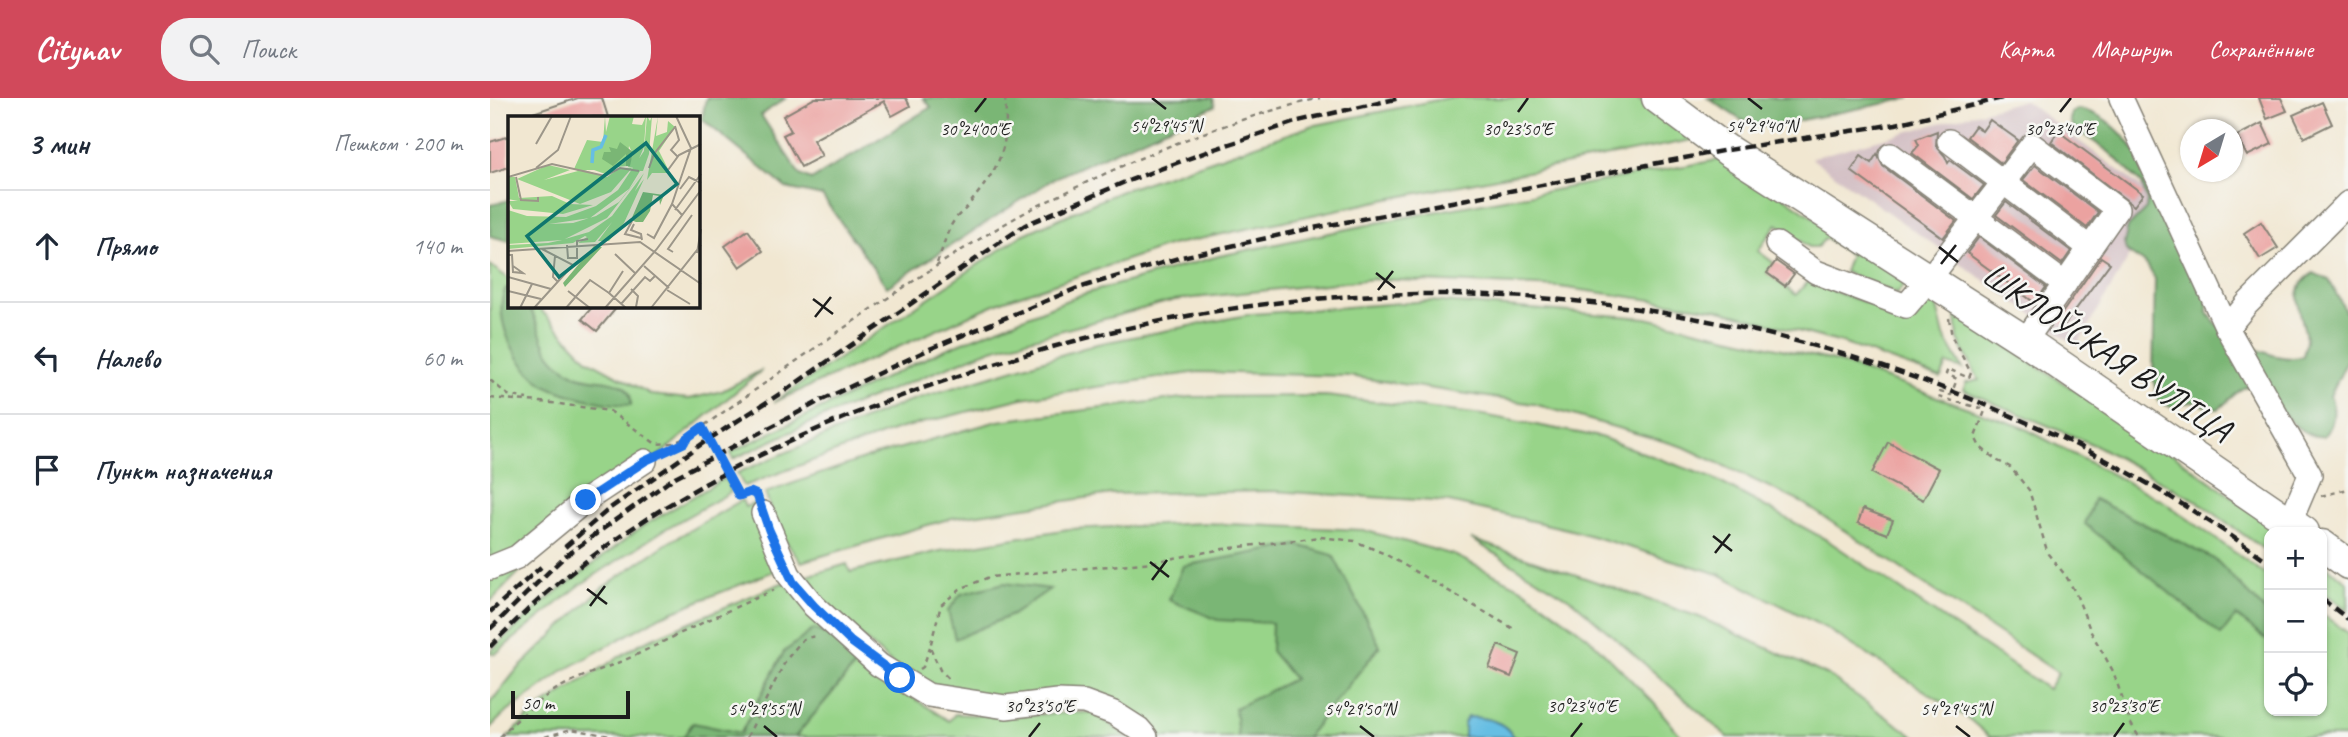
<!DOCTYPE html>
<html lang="ru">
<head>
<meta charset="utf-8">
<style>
	:root { --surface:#fff; --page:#f2f2f3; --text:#1f2937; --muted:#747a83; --line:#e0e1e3; --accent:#d1495b }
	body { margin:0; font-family:Caveat,sans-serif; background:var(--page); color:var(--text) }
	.controls { position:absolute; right:21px; bottom:21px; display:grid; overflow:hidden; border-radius:14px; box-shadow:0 2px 5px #0004 }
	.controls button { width:63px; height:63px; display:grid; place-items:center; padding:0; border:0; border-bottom:2px solid var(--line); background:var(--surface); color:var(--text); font:35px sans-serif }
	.compass { position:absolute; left:1690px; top:21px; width:63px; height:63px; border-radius:50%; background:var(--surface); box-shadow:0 2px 5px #0004; rotate:218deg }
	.scale { position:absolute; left:21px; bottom:18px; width:119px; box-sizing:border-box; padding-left:7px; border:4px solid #1c1c1c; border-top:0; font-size:19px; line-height:24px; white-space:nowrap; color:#1c1c1c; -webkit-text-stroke:5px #f6f6f2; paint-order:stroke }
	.stop { position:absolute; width:21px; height:21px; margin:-16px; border:5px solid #1a73e8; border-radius:50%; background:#fff }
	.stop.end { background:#1a73e8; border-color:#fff; box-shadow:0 2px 7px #0008 }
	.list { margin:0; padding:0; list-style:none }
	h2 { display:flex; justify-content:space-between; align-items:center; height:91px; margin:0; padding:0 28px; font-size:30px }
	h2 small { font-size:23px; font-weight:400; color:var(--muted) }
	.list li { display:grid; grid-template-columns:46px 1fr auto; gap:21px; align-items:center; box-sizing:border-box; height:112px; padding:0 28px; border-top:2px solid var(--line) }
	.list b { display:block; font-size:26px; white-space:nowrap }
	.list em { font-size:23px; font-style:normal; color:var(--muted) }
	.icon { flex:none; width:38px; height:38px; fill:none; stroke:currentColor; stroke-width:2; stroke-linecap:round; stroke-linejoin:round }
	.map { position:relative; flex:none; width:1858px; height:639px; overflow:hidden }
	header { display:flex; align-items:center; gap:42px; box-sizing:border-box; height:98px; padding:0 35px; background:var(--accent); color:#fff }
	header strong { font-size:33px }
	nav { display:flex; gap:38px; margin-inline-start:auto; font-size:24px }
	.search { width:490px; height:63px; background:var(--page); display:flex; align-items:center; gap:18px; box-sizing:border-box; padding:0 24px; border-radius:28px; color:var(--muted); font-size:26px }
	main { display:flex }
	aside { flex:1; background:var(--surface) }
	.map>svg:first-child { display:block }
	.industrial { fill:#d2bec3 }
	.green { fill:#98d489; stroke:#5a7852; stroke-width:2 }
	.forest { fill:#7ab675; stroke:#4b6948; stroke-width:2 }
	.water { fill:#66bee3; stroke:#416d80; stroke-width:2 }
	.building { fill:#eba2a0 }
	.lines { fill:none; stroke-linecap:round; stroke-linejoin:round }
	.minor-casing { stroke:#868276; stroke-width:26 }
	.major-casing { stroke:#868276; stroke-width:33 }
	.path { stroke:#868276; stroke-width:2.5; stroke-dasharray:5 5; stroke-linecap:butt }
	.minor { stroke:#fff; stroke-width:23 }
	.major { stroke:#fff; stroke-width:30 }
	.rail { stroke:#1c1c1c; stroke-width:4.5; stroke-dasharray:10 5; stroke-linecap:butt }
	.route { stroke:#1a73e8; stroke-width:9 }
	.ticks { fill:none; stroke:#1c1c1c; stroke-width:2.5 }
	.labels { text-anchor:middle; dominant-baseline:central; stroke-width:5; stroke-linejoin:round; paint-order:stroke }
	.street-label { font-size:35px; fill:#1c1c1c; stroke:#f6f6f2 }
	.inset-river { fill:none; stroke:#66bee3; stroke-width:3.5 }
	.inset-road { fill:none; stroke:#9c9689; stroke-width:2 }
	.view { fill:#0f766e; fill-opacity:0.15; stroke:#0f766e; stroke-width:3.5 }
	.inset-edge { fill:none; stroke:#1c1c1c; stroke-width:3.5 }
	.ticks-label { font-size:18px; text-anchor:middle; fill:#1c1c1c; stroke:#f6f6f2; stroke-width:5; stroke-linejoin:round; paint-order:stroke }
</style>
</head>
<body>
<header>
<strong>Citynav</strong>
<div class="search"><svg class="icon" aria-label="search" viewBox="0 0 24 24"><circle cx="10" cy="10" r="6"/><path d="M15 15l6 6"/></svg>Поиск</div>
<nav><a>Карта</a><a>Маршрут</a><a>Сохранённые</a></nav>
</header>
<main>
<aside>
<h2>3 мин<small>Пешком · 200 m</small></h2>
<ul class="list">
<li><svg class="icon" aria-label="ahead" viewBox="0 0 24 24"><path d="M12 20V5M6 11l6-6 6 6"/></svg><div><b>Прямо</b></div><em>140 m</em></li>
<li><svg class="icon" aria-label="left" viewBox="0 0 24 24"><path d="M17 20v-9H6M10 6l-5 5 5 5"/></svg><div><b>Налево</b></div><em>60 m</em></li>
<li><svg class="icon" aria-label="arrive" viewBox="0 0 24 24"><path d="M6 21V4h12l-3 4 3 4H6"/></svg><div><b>Пункт назначения</b></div></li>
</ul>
</aside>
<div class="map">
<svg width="1858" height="639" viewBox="0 0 1858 639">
	<rect width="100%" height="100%" fill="#f6f6f2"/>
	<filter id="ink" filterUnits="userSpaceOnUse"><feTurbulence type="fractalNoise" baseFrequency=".0143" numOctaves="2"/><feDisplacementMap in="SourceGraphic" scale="14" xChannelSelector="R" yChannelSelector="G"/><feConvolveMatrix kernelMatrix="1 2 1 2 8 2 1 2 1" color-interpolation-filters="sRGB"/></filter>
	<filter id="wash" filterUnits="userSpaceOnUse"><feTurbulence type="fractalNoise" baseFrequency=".00686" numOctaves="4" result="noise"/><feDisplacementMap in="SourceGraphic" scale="28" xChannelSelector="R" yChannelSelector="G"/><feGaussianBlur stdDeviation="1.57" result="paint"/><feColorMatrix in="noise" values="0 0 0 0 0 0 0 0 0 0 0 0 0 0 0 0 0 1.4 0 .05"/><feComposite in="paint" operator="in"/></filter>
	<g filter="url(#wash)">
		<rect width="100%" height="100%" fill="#f1e7d1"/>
		<!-- industrial -->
		<path class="industrial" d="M1534,2L1671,104L1587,248L1321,60Z"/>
		<!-- green -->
		<g class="green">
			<path d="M957,0H1146L1207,41L898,101L681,147L512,203L284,304L532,137L631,93L821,28Z"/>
			<path d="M1238,60L1416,184L1407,196L1354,174L1360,157L1336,140L1327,149H1319L1287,126L1268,153L1284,165L1277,175L1306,197L1317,184L1415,218L1434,196L1446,205L1454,238L1473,271L1457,266L1451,280L1352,245L1226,211L1070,189L883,181L685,202L502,251L331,320L243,361L241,354L451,253L590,197L729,158L911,120Z"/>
			<path d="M0,167L19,181V208H47L98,262L162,297L199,301L232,293L272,272L33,470L0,504Z"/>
			<path d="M939,203L1156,220L1348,264L1532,329L1673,403L1779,479V613H1832V516L1858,535V639H1500L1479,621L1334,529L1229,476L1081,432L959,404L783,393L622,396L462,420L311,464L289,434L275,395L382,358L508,323L700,299L836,298L993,317L1110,339L1222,380L1337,442L1558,591L1568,575L1313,405L1194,349L1044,306L858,278L708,274L532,300L408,331L254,388L247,375L419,303L607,246L762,216Z"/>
			<path d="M1466,215L1687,359L1790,434H1779V455L1707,403L1609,349L1473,292L1476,285L1489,282L1468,242Z"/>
			<path d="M235,380L241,394L177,430L90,487L5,556L0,554L55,503L153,428Z"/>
			<path d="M252,402L255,409L265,405L292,470L171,518L73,573L12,618L0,630V605L25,574L112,490L176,446Z"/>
			<path d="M714,425L873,432L964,457L1032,490L1098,539L1162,603L1192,639H668L631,605L564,596L522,603L444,592L405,568L319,493L317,478L357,466L360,474L450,453L578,431Z"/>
			<path d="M981,441L1209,519L1337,577L1425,639H1238L1083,503Z"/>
			<path d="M1832,465L1858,484V512L1832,493Z"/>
			<path d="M294,484L352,544L294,554L250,636L203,625L193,639H18L46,612L151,545Z"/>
			<path d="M368,564L459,623L465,616L513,618L603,614L638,639H305Z"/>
		</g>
		<!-- forest -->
		<g class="forest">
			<path d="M216,0H296L271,17L310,77L321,82L441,9L433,0H723L725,8L565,80L397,189L332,98L296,90L212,21Z"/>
			<path d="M1218,0H1421L1277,29L1251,22Z"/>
			<path d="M1588,11C1610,15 1623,26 1638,43C1667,88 1722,159 1717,214C1723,221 1729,230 1736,235C1754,247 1793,266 1813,258C1814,253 1816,246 1816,241C1814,219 1795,191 1824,175L1839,182L1858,218V261L1840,298C1847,314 1843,325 1834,338C1797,343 1779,278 1755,289C1746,294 1737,304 1729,311C1705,309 1711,297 1683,310L1668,303L1663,280L1665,181L1657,167L1636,153L1634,145L1638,129L1656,111L1657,103L1652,86L1619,54L1584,30L1580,23L1581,15Z"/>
			<path d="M19,102V143L0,138V107Z"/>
			<path d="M16,190L19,191V208H39C56,240 49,258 86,277C105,286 143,276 141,307C117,307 83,299 61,290C29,276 0,219 16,190Z"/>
			<path d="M1604,401L1726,462L1779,517V544L1746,518L1731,537L1595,426Z"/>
			<path d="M807,447L843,457L890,548L817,639H748L745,610L804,581L781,553L782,525L728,522L679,502L693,468Z"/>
			<path d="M514,485L560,491L522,517L465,541L458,513L471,496Z"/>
			<path d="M324,531L352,544L368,564L305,639H193L203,625L251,635L294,554Z"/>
		</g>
		<!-- water -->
		<path class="water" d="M977,619C994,619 1016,623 1023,639H974V625Z"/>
		<g id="blocks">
			<!-- building -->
			<g class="building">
				<path d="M88,0H112L118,19H37V17Z"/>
				<path d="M325,0H416L420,8L402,18L394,3L323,42L332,58L311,69L293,37L301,33L293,18Z"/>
				<path d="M1769,0H1791L1797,13L1777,21Z"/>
				<path d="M1832,4L1842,26L1814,40L1803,17Z"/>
				<path d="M1500,22L1528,42L1511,65L1477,39L1485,28L1492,33Z"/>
				<path d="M1772,25L1782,46L1757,58L1747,38Z"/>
				<path d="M1447,33L1446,48L1455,58L1458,65L1460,62L1494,87L1483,101L1422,55L1429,47L1426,41Z"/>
				<path d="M1568,33L1653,96L1644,108L1561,44Z"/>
				<path d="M19,38V69L0,75V44Z"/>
				<path d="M1387,56L1393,68L1466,123L1453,140L1361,73L1371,58L1381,65Z"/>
				<path d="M1545,67L1608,114L1597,130L1533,82Z"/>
				<path d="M1516,104L1581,153L1572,166L1506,117Z"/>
				<path d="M1771,124L1788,150L1770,161L1754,135Z"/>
				<path d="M258,132L273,153L250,169L235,148Z"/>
				<path d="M1489,139L1556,189L1545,205L1477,155Z"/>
				<path d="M1611,159L1620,165L1575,226L1568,221Z"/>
				<path d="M1286,163L1304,176L1295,188L1277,175Z"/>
				<path d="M103,208H128L107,233L92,221Z"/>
				<path d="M1398,344L1449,371L1433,402L1382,375Z"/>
				<path d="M1373,411L1403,422L1397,436L1368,425Z"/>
				<path d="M1008,547L1030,556L1021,579L999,570Z"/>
			</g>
		</g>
	</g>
	<g filter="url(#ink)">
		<use href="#blocks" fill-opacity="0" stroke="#868276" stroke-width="2"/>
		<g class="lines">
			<!-- minor casing -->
			<g class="minor-casing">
				<g id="minor">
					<path d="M1631,0L1737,230L1820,377L1800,424"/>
					<path d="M1459,43L1600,150"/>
					<path d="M1401,57L1575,186"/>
					<path d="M1287,146L1326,174L1416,208L1439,181L1542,47L1627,111L1535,243"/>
					<path d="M1737,230L1757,206L1858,105"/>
					<path d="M273,415L299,477L324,508L389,567L438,597L516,609L567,603L594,604L624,615L649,631L656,639"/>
					<path d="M0,470L27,459L96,402L155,363"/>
				</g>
			</g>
			<!-- major casing -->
			<g class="major-casing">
				<g id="major">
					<path d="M1167,0L1237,52L1535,243L1814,434"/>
					<path d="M1832,447L1858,466"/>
				</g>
			</g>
			<!-- path -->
			<g class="path">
				<path d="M447,165C453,152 456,132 466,120C469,116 474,113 477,109C510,68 519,54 515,0"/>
				<path d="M1459,220L1462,239L1481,275L1479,280L1458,271L1456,276L1467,281L1461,297L1450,294L1448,299L1490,310L1495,313L1485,339L1490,349L1508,363L1520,369L1539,392L1558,456L1576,478L1586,496L1601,534L1623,573L1641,626L1649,639"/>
				<path d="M0,282L18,297L37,301"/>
				<path d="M0,300L62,305L120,313L166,346L183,345L196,340"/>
				<path d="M212,329L249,398L260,394L267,397"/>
				<path d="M173,355C190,347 197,340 212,329C315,258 416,183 525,120C546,108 569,98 591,87C668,50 746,20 830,0"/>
				<path d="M1831,398L1858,391"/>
				<path d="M430,571L433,569L440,549"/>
				<path d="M458,580L450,572L440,549L451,507L470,491L499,479L663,464L733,451L830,439L865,443L895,456L1024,531"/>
				<path d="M10,639C25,623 41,608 59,596C86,578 119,570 148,556C193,534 238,512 284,492"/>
				<path d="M55,639L81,631L126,639"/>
				<path d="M257,639L296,562L313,541L329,537"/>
			</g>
			<!-- minor -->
			<use href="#minor" class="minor"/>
			<!-- major -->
			<use href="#major" class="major"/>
			<!-- rail -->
			<g class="rail">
				<path d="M75,449L119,411L219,341L299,290L535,127L635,84L719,53L808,23L910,0"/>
				<path d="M1832,501L1858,521"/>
				<path d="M0,514L51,469"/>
				<path d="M0,531L74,459L185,379L332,302L442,250L585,191L692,159L808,133L1237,52L1406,26L1512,0"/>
				<path d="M0,549C114,429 263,351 417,296C505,264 595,237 687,220C962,167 1254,203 1510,313C1540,326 1570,338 1598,353C1661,385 1721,423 1779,464"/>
			</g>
		</g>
	</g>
	<g class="lines" filter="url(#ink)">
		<!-- route -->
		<path class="route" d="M96,402L155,363L194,345L196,341L212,329L249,398L260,394L267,397L279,432L303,484L324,508L360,543L410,580"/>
	</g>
	<!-- ticks -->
	<path class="ticks" d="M662,0L676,11M1258,0L1272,11M485,14L496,0M1028,14L1038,0M1570,14L1581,0M1449,149L1468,164M1451,166L1466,147M886,175L905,190M888,192L903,173M323,201L343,216M325,219L341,199M1223,438L1242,453M1225,455L1240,436M660,464L679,479M662,482L677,462M97,491L117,506M100,508L115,488M274,628L287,639M870,628L884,639M1466,628L1480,639M539,639L550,625M1081,639L1092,625M1624,639L1634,625"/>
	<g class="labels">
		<!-- street labels -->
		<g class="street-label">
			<text transform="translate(1617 254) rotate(34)">ШКЛОЎСКАЯ ВУЛІЦА</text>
		</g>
	</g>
	<!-- overview -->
	<g transform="translate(18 18)">
		<rect width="192" height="192" fill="#f1e7d1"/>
		<path d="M97,0L98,16L102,0H126L124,8L134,9L138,0L136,31L127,52L120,51L125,38L121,30L118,50L109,51L100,59L86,54H76L99,61L112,52H124L103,76L72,88L9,63L40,49L62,54L36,64L70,55L66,53L79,24L95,26ZM139,0L142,5L144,0L141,38L135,55H132L121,73L82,102L41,108L65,107L88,100L111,86L135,56L99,102L57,123L81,116L104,100L136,57L122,85L87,126L70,127L79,121L77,120L65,127L0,133V129L40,127L54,124L0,128V94L19,100L58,101L88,90L110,74L136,35ZM150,0L148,20L159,16L160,5L167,11L151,35L162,57H144L139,64ZM0,61H7L11,82L44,80L62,88L16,86L85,89L55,98L5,93L0,85H10L0,83ZM136,63L116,107L101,125H90Z" fill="#98d489"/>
		<path d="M112,26L125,36L122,50H118V38L105,50L94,43L96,36H103L101,31L109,33ZM135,76L156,79L152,89L151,80L145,79L142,95L135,106H128L123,104ZM86,130L94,131L57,171L55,167Z" fill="#7ab675"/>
		<path class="inset-river" d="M84,47L85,34L93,31L98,19"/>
		<path class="inset-road" d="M168,0L183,32L164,88L174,99M167,10L171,24L163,34L170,41M28,28L44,0M28,52L50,34L63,0M141,52L146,38L167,11M160,54L171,39L193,28M0,61L44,48L97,60L112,52L131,55M8,61L13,84L30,85V81M172,73L181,61L193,67M167,94L193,58M124,105L117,118L133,122M126,108L123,114L133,118L134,124M139,118L146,122L164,88M59,129L60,142H69V125L80,123M148,134L193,74M0,135L132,126L193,168M165,136L160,133L184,99M189,137L193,113M107,138L128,158M1,139H4L5,156L15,157L5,150M47,140L45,161L50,166M136,150L161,172M115,155L101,177L118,192M0,161L43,173M123,173L130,180L128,191M159,174L182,188M0,175L33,183M60,175L82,192M113,188L137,161L142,165L147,160M12,192L24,168M26,192L65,149L34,133M58,192L82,164L101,177M97,192L148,134M143,192L193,129"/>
		<path class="view" d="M138,27L169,68L51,161L19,120Z"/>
		<rect width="192" height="192" class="inset-edge"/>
	</g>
	<g class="ticks-label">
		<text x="676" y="34">54°29'45"N</text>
		<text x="1272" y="34">54°29'40"N</text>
		<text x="485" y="37">30°24'00"E</text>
		<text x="1028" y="37">30°23'50"E</text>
		<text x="1570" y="37">30°23'40"E</text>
		<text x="550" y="614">30°23'50"E</text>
		<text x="1092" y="614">30°23'40"E</text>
		<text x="1634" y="614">30°23'30"E</text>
		<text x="274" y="617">54°29'55"N</text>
		<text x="870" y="617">54°29'50"N</text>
		<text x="1466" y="617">54°29'45"N</text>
	</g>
</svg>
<div class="controls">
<button>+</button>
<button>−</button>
<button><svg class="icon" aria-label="locate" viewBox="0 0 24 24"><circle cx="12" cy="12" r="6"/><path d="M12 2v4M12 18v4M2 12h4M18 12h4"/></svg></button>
</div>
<svg class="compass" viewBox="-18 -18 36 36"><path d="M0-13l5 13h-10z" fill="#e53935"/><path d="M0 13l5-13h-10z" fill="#747a83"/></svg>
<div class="scale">50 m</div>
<div class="stop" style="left:410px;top:580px"></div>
<div class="stop end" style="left:96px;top:402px"></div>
</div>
</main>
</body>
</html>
